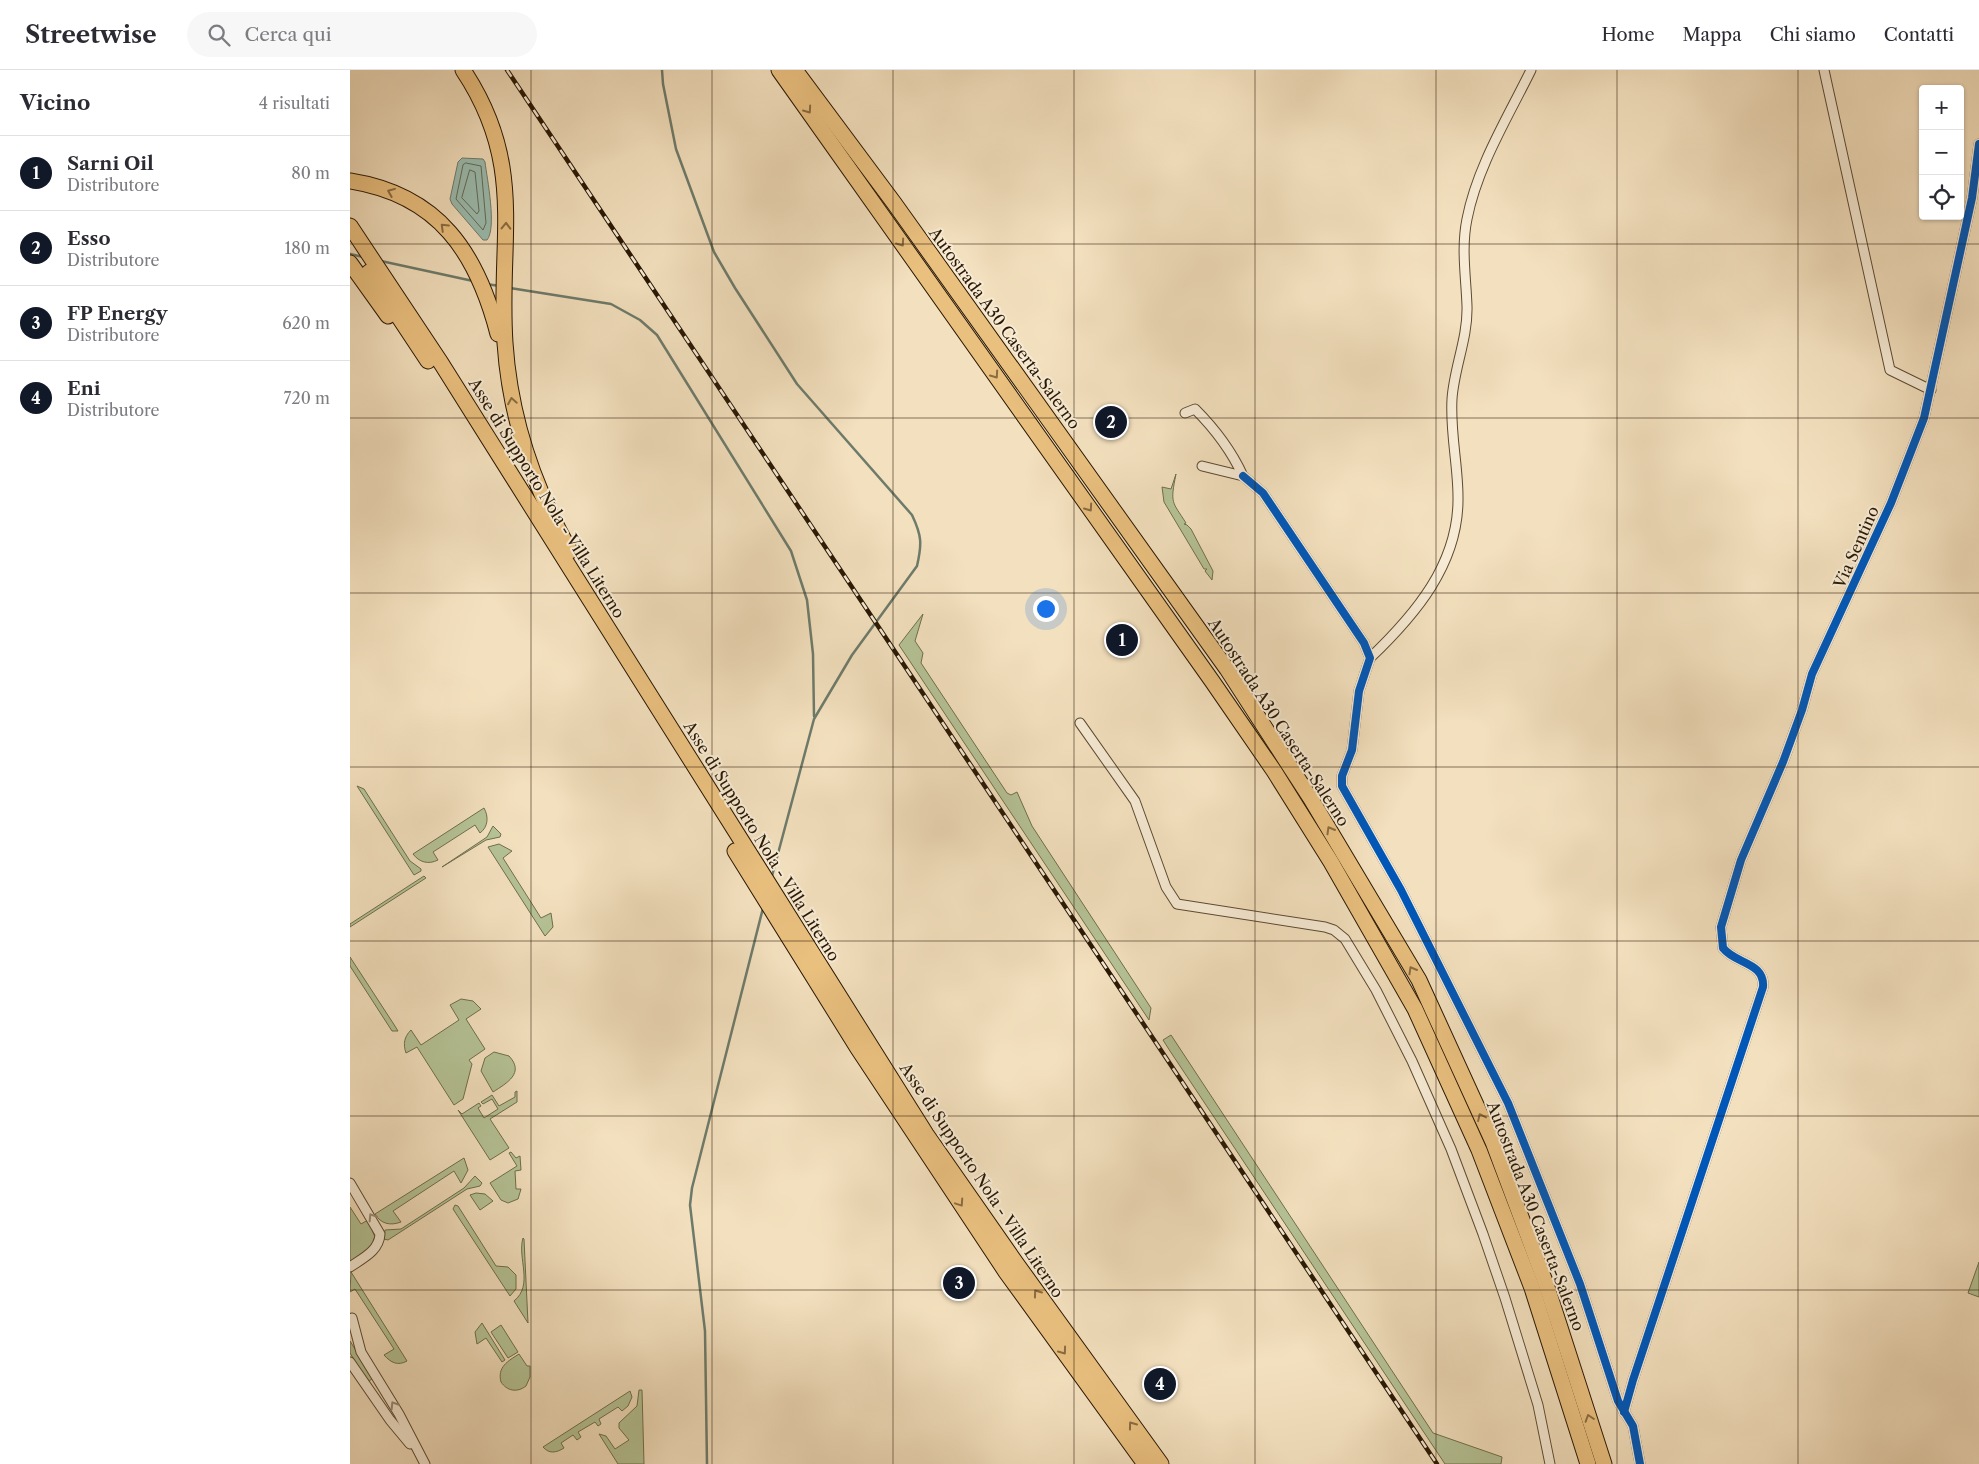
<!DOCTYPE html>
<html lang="it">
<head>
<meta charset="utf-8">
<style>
	:root { --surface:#fff; --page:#f7f7f7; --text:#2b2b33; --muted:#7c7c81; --line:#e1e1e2; --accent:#111827 }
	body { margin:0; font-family:"Libre Caslon Text",serif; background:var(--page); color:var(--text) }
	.controls { position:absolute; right:15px; top:15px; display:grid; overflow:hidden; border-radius:5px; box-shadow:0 1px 4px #0004 }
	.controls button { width:45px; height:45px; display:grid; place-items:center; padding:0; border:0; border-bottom:1px solid var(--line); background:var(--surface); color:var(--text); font:25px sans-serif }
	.you { position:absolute; left:695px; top:538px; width:18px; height:18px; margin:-12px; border:4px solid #fff; border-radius:50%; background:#1a73e8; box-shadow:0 0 0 8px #1a73e833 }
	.badge { display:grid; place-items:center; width:32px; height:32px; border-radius:50%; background:var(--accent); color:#fff; font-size:16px; font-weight:700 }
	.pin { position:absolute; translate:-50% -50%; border:2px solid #fff; box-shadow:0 1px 5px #0006 }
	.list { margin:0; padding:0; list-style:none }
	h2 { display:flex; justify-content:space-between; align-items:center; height:65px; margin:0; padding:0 20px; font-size:21px }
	h2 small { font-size:16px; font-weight:400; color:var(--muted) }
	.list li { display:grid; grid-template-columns:32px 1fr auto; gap:15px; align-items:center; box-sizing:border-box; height:75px; padding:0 20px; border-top:1px solid var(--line) }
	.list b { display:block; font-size:19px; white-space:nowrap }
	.list p { margin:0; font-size:16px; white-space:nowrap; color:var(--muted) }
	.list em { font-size:16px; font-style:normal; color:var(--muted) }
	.icon { flex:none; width:28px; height:28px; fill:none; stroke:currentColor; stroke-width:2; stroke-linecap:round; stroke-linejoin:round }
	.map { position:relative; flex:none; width:1629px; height:1394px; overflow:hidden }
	header { display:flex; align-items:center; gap:30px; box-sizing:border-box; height:70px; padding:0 25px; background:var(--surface); border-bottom:1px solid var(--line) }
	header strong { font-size:24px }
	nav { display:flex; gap:28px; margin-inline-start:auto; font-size:18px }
	.search { width:350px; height:45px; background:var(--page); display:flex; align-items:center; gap:12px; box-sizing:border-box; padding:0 18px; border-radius:28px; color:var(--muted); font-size:19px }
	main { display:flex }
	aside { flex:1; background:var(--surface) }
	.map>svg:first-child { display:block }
	.green { fill:#b5c396; stroke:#6f6e4d }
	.water { fill:#9bbdb0; stroke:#6d7b6b }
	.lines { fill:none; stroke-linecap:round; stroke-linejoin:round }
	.shore { stroke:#626a5a; stroke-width:1 }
	.stream { stroke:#6d7b6b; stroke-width:2.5 }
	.street-casing { stroke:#5c4a32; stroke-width:11 }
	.highway-casing { stroke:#291804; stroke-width:17 }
	.street { stroke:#f7ebd5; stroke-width:9 }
	.highway { stroke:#eac07f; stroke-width:15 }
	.rail-casing { stroke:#291804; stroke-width:4.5 }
	.rail { stroke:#f7ebd5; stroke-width:2.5; stroke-dasharray:8; stroke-linecap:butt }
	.cycleway-casing { stroke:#f7ebd5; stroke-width:11 }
	.cycleway { stroke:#0057b8; stroke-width:8 }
	.oneway { stroke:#8a6c42 }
	.oneway2 { stroke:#9a8c77 }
	.grid { fill:none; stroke:#291804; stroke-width:1; stroke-opacity:0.55 }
	.labels { text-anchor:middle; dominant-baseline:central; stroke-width:4; stroke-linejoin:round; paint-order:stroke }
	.street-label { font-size:16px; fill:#291804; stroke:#f7ebd5 }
</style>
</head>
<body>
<header>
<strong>Streetwise</strong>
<div class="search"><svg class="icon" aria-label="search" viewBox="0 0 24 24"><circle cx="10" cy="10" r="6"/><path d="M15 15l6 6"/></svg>Cerca qui</div>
<nav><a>Home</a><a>Mappa</a><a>Chi siamo</a><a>Contatti</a></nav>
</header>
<main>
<aside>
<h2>Vicino<small>4 risultati</small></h2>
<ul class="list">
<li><span class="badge">1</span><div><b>Sarni Oil</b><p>Distributore</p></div><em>80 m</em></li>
<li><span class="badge">2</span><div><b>Esso</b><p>Distributore</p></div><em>180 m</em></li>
<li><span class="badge">3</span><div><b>FP Energy</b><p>Distributore</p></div><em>620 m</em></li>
<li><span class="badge">4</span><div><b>Eni</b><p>Distributore</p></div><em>720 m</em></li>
</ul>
</aside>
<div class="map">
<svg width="1629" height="1394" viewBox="0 0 1629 1394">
	<rect width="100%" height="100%" fill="#f3e0be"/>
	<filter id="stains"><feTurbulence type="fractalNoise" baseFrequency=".004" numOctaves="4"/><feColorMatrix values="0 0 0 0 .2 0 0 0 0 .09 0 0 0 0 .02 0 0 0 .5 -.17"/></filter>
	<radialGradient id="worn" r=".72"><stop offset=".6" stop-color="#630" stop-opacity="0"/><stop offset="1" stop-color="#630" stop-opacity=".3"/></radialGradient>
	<!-- green -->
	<g class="green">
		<path d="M826,404C820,434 822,431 836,453L834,454L837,455L841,459L863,501L862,510L855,501L857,499H854L814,432L812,417L821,419Z"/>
		<path d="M573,544L565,571L573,583L571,593L657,723L661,725L667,722L682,756L801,938L799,950L549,575Z"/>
		<path d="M7,716L14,719L60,791L71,799V801L64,805Z"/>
		<path d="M134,738C139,747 138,757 130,763L125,755L83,782L88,790C78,795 69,792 63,784Z"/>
		<path d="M143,756L151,764L150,767L136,770L92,797L137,767Z"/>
		<path d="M149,774L162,781L153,788L191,848L201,843L203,857L195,866L138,777Z"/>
		<path d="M74,806L76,808L0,857V854Z"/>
		<path d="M0,887L43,953L48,961H42L0,896Z"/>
		<path d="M111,929L123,931L131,939L116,949L135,979L119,990L122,994L113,1029L104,1035L67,977L56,983C53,974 54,967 61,960L71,975L109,950L100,935Z"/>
		<path d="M821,965L1083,1363L1152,1387L1151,1394H1095L820,981L813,970Z"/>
		<path d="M144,982L159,986C175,1003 157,1013 143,1022L131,1001L135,988Z"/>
		<path d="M167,1021V1032L140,1049L159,1078L140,1090L108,1040L112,1044L129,1033L131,1036L128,1038L134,1048L148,1039L142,1029L133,1034L131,1032L142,1025L149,1036L165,1027V1022Z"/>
		<path d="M161,1082L166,1088L170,1086L171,1100L165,1101L166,1119H171L168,1129L158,1133L151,1130L140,1113L167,1096L159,1083Z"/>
		<path d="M114,1088L118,1100L111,1113L104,1101L43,1141L51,1152C40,1156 31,1154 25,1144Z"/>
		<path d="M125,1106L132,1113L130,1116L117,1119L38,1170L34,1169L35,1160L51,1159L114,1118Z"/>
		<path d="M126,1123L135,1124L143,1131L130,1140L120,1125Z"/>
		<path d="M105,1135L108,1136L146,1196L158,1197L166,1205V1219L160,1226L103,1139Z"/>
		<path d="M0,1137L11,1154L18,1150L25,1167L19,1180L0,1192Z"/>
		<path d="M173,1168L174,1169L178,1253L164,1231C184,1215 167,1188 173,1168Z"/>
		<path d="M1629,1192V1227L1618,1223Z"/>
		<path d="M1,1202L57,1291C48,1296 41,1293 34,1285L44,1279L5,1219L0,1222Z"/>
		<path d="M132,1253L155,1290L152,1292L136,1268L127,1274L125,1262Z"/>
		<path d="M151,1255L168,1282L158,1288L141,1262Z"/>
		<path d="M0,1271L23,1308L18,1312L0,1283Z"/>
		<path d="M169,1284L177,1296H180V1307L176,1316C167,1323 157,1321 151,1312C147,1297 158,1291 169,1284Z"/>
		<path d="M289,1320H292L294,1394H268L249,1364L256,1366L265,1379L279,1370L269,1358V1353L287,1336Z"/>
		<path d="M280,1321L282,1327L278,1336L272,1341L268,1337L249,1349L251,1354L248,1356L245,1352L228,1362L231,1367L227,1370L223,1365L211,1373L214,1378C206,1383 199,1384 193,1377Z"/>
	</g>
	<!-- water -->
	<path class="water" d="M112,88L133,89L135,92C137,108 147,158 137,170H133L102,134L100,129L108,92Z"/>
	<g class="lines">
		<!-- shore -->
		<g class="shore">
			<path d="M116,93L131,96L136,153L133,160L106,129L113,95Z"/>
			<path d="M120,100L125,102L129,141L127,144L112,128Z"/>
		</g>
		<!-- stream -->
		<g class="stream">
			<path d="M312,0L313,14L326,79L364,182L385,218L447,314L562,445C572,466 572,474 567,496L502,585L464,649L422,806"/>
			<path d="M0,184L13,187"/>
			<path d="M31,191L123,211"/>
			<path d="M136,214L150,216"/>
			<path d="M160,218L261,234L290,250L307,265L441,481L457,530L463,584L464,646"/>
			<path d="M357,1394L355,1261L340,1135L342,1118L413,838"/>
		</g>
		<!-- street casing -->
		<g class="street-casing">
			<g id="street">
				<path d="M1474,0L1540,300L1581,320"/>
				<path d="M835,343L845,339C864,358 882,382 893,406L852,396"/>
				<path d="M893,406L913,423L1014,573L1020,588L1009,621L1002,680L992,706V716L1051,820L1158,1033L1230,1214L1268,1331L1283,1356L1290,1394"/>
				<path d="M1020,588C1065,545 1109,494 1108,427C1108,395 1100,362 1102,329C1104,298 1118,268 1117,236C1116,207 1111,178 1117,149C1127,97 1158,47 1181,0"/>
				<path d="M730,653L785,731L816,817L827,834L975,857L984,860L995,869L1026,920L1062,991L1101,1079L1133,1164L1155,1228L1188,1335L1200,1394"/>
				<path d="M0,1113L30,1164C29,1181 13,1188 0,1197"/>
				<path d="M2,1248L11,1282L49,1344L75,1394"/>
				<path d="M0,1292L40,1350L60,1374"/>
				<path d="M1274,1342L1283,1310L1413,917C1415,892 1385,894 1373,878L1371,857L1391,790L1433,692L1452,640L1462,604L1541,433L1574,348L1622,128L1629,74"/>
			</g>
		</g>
		<!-- highway casing -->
		<g class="highway-casing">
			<g id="highway">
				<path d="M113,0C177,96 148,168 155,273C160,348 183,416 220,481"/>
				<path d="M429,0L862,611L924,701L981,792L1065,939L1129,1080L1182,1218L1238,1394"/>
				<path d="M445,0L544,133L877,599L961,729L1069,910L1143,1072L1196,1214L1254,1394"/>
				<path d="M0,111C89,125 127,183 148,264"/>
				<path d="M0,156L91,293L576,1064L666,1193L811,1394"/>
				<path d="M0,193L38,246"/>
				<path d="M19,202L78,291"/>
				<path d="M385,781L507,977L656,1202L795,1394"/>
			</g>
		</g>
		<!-- street -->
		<use href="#street" class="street"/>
		<!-- highway -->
		<use href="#highway" class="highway"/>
		<!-- rail casing -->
		<g class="rail-casing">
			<path id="rail" d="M157,0L1087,1394"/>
		</g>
		<!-- rail -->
		<use href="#rail" class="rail"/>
		<!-- cycleway casing -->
		<g class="cycleway-casing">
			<g id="cycleway">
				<path d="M893,406L913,423L1014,573L1020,588L1009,621L1002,680L992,706V716L1051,820L1158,1033L1230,1214L1268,1331L1283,1356L1290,1394"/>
				<path d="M1274,1342L1283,1310L1413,917C1415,892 1385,894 1373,878L1371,857L1391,790L1433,692L1452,640L1462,604L1541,433L1574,348L1622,128L1629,74"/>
			</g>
		</g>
		<!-- cycleway -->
		<use href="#cycleway" class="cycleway"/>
	</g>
	<!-- one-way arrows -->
	<defs><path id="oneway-chevron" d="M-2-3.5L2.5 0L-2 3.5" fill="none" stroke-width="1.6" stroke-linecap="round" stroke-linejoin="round" transform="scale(1.25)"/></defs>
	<g class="oneway">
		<use href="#oneway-chevron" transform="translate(458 40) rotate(55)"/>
		<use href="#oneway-chevron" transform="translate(41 122) rotate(-158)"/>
		<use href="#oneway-chevron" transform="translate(156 156) rotate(-89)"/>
		<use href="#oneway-chevron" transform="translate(94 157) rotate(-136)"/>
		<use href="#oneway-chevron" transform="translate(551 173) rotate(55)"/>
		<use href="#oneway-chevron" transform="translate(645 305) rotate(55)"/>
		<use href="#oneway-chevron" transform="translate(162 331) rotate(-100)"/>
		<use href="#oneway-chevron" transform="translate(739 438) rotate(55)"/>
		<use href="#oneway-chevron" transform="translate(980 760) rotate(-120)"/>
		<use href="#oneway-chevron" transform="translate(1062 900) rotate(-120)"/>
		<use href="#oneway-chevron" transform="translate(1131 1047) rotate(-115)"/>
		<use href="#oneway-chevron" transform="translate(610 1133) rotate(56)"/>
		<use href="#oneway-chevron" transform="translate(687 1223) rotate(-126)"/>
		<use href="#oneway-chevron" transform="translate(713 1281) rotate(54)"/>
		<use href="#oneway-chevron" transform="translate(1239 1348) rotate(-108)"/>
		<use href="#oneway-chevron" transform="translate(782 1355) rotate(-126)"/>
	</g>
	<g class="oneway2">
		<use href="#oneway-chevron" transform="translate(22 1147) rotate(-122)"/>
		<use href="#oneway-chevron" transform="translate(44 1335) rotate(-122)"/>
	</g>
	<!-- grid -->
	<path class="grid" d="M181,0V1394M362,0V1394M543,0V1394M724,0V1394M905,0V1394M1086,0V1394M1267,0V1394M1448,0V1394M0,174H1629M0,348H1629M0,523H1629M0,697H1629M0,871H1629M0,1046H1629M0,1220H1629"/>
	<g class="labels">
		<!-- street labels -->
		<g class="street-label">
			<text transform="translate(655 258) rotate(54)">Autostrada A30 Caserta-Salerno</text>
			<text transform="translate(197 428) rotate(58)">Asse di Supporto Nola - Villa Literno</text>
			<text transform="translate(1506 477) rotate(-66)">Via Sentino</text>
			<text transform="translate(929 652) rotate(57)">Autostrada A30 Caserta-Salerno</text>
			<text transform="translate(412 771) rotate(58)">Asse di Supporto Nola - Villa Literno</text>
			<text transform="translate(632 1110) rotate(56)">Asse di Supporto Nola - Villa Literno</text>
			<text transform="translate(1186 1146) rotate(69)">Autostrada A30 Caserta-Salerno</text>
		</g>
	</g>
	<rect width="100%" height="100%" filter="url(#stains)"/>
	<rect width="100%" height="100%" fill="url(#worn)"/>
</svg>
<div class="controls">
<button>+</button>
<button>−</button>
<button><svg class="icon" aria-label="locate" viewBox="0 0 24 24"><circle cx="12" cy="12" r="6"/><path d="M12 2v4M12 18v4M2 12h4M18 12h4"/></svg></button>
</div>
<div class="you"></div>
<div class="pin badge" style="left:772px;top:570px">1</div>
<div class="pin badge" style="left:761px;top:352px">2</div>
<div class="pin badge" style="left:609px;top:1213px">3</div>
<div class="pin badge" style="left:810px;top:1314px">4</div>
</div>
</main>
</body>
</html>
